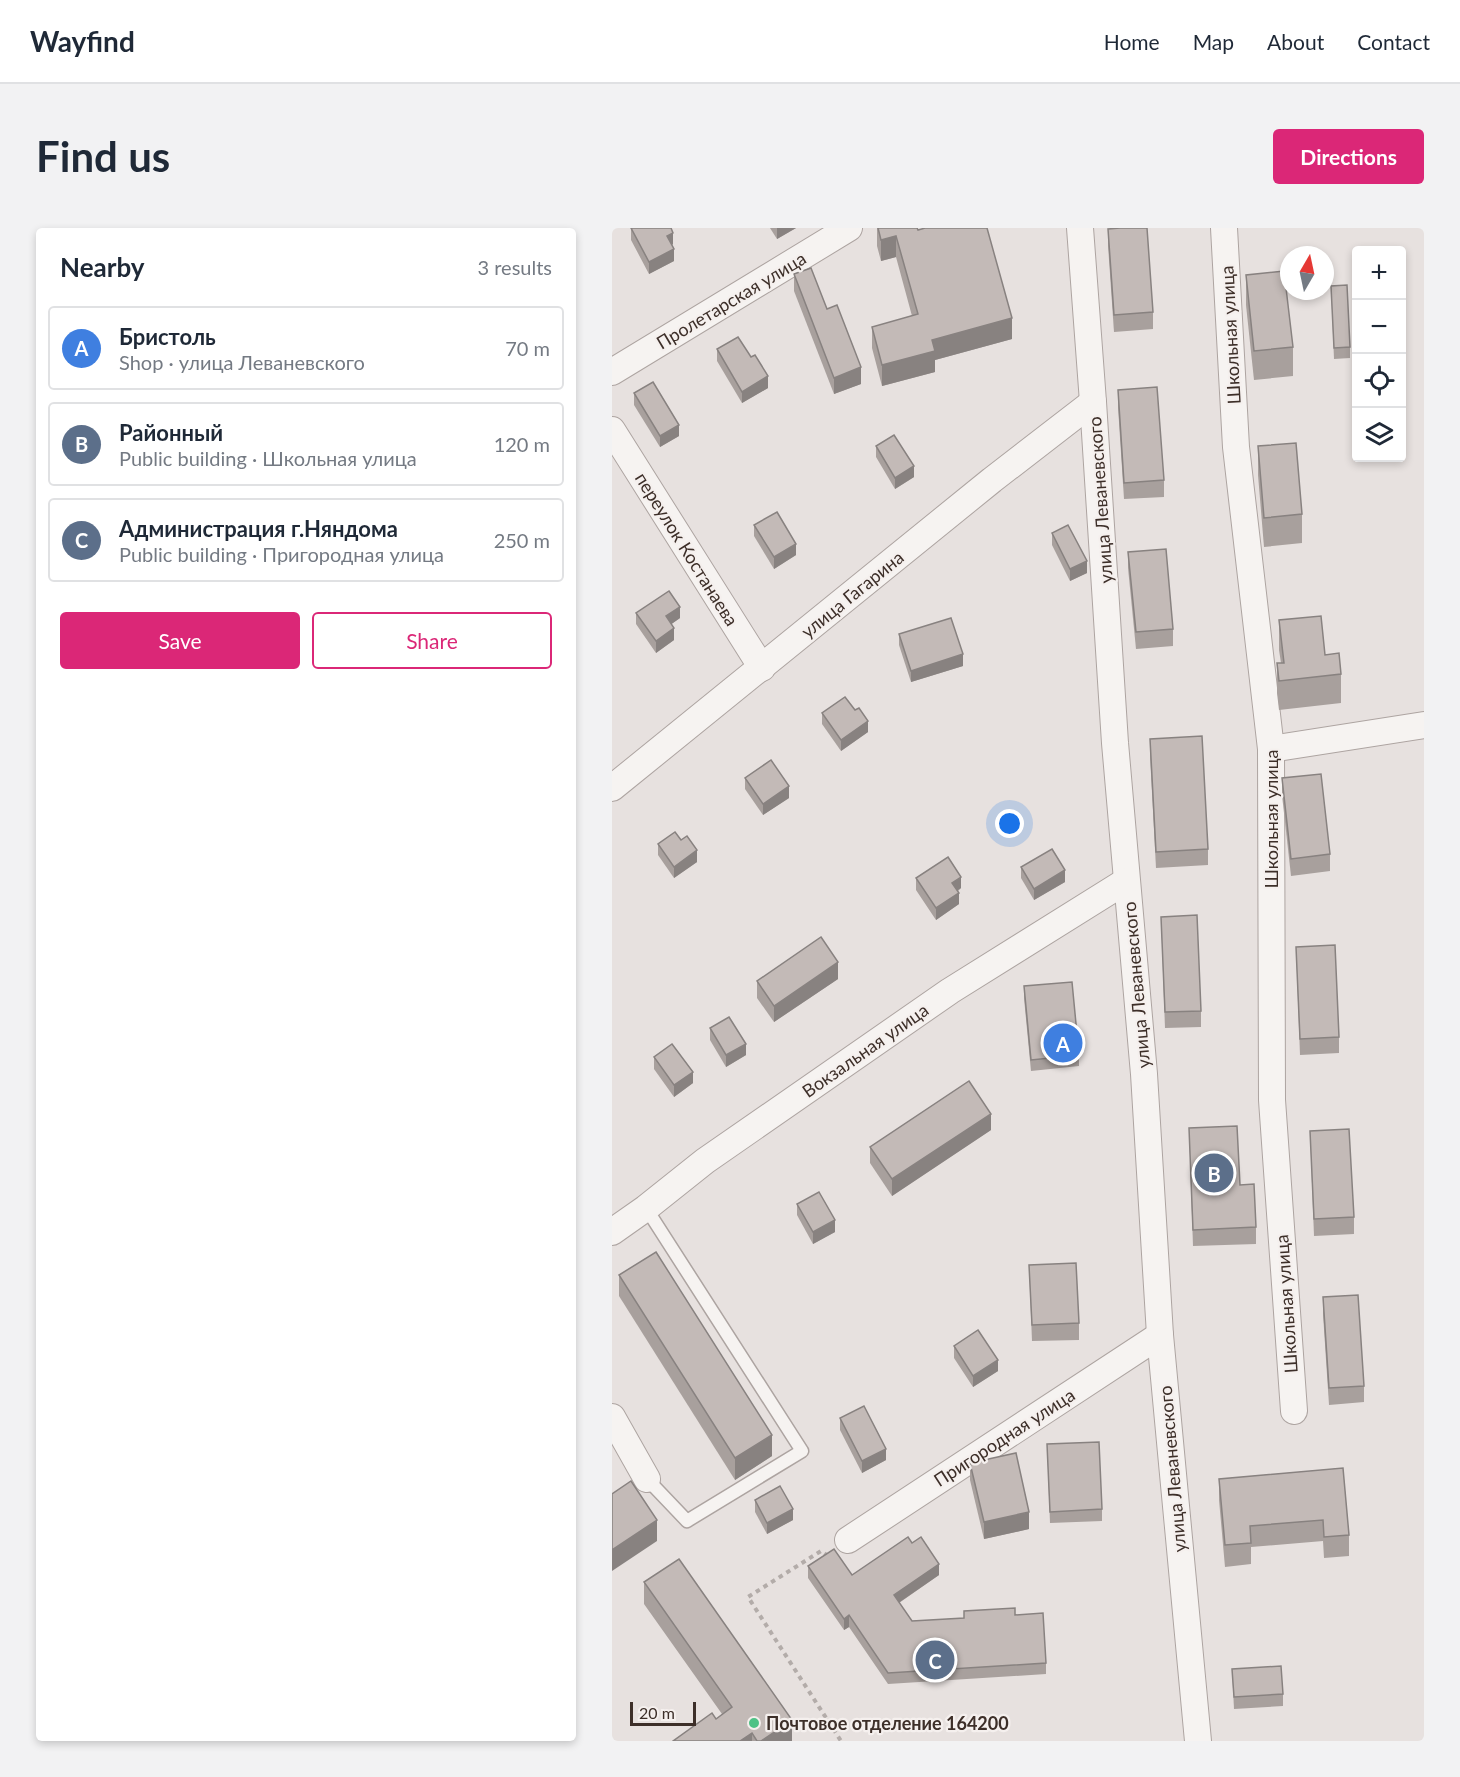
<!DOCTYPE html>
<html lang="en">
<head>
<meta charset="utf-8">
<style>
	:root { --surface:#fff; --page:#f2f2f3; --text:#1f2937; --muted:#747a83; --line:#e0e1e3; --accent:#db2777 }
	body { margin:0; font-family:Lato,sans-serif; background:var(--page); color:var(--text) }
	.controls { position:absolute; right:18px; top:18px; display:grid; overflow:hidden; border-radius:6px; box-shadow:0 3px 9px #0003 }
	.controls button { width:54px; height:54px; display:grid; place-items:center; padding:0; border:0; border-bottom:2px solid var(--line); background:var(--surface); color:var(--text); font:30px sans-serif }
	.compass { position:absolute; left:668px; top:18px; width:54px; height:54px; border-radius:50%; background:var(--surface); box-shadow:0 3px 9px #0003; rotate:9deg }
	.scale { position:absolute; left:18px; bottom:15px; width:66px; box-sizing:border-box; padding-left:6px; border:3px solid #3d2f29; border-top:0; font-size:16px; line-height:21px; white-space:nowrap; color:#3d2f29; -webkit-text-stroke:4px #f5f0ee; paint-order:stroke }
	.you { position:absolute; left:398px; top:596px; width:21px; height:21px; margin:-15px; border:4px solid #fff; border-radius:50%; background:#1a73e8; box-shadow:0 0 0 9px #1a73e833 }
	.badge { display:grid; place-items:center; width:39px; height:39px; border-radius:50%; background:var(--accent); color:#fff; font-size:20px; font-weight:700 }
	.pin { position:absolute; translate:-50% -50%; border:3px solid #fff; box-shadow:0 2px 6px #0006 }
	.list { margin:0; padding:0; list-style:none }
	h2 { display:flex; justify-content:space-between; align-items:center; height:78px; margin:0; padding:0 24px; font-size:26px }
	h2 small { font-size:20px; font-weight:400; color:var(--muted) }
	.list li { display:grid; grid-template-columns:39px 1fr auto; gap:18px; align-items:center; box-sizing:border-box; height:84px; margin:0 12px 12px; padding:0 12px; border:2px solid var(--line); border-radius:6px }
	.list b { display:block; font-size:22px; white-space:nowrap }
	.list p { margin:0; font-size:20px; white-space:nowrap; color:var(--muted) }
	.list em { font-size:20px; font-style:normal; color:var(--muted) }
	.actions { display:flex; gap:12px; padding:18px 24px }
	.actions a { flex:1; padding:14px 0; border:2px solid var(--accent); border-radius:6px; text-align:center; font-size:21px; color:var(--accent) }
	.actions .main { background:var(--accent); color:#fff }
	.icon { flex:none; width:33px; height:33px; fill:none; stroke:currentColor; stroke-width:2; stroke-linecap:round; stroke-linejoin:round }
	.map { position:relative; flex:none; width:812px; height:1513px; overflow:hidden; border-radius:6px }
	header { display:flex; align-items:center; gap:36px; box-sizing:border-box; height:84px; padding:0 30px; background:var(--surface); border-bottom:2px solid var(--line) }
	header strong { font-size:28px }
	nav { display:flex; gap:33px; margin-inline-start:auto; font-size:21px }
	.intro { display:flex; align-items:center; justify-content:space-between; box-sizing:border-box; height:144px; padding:0 36px }
	h1 { margin:0; font-size:42px }
	.button { padding:15px 27px; border-radius:6px; background:var(--accent); color:#fff; font-size:21px; font-weight:700 }
	main { display:flex; gap:36px; padding:0 36px }
	aside { flex:1; background:var(--surface); border-radius:6px; box-shadow:0 3px 9px #0003 }
	.map>svg:first-child { display:block }
	.lines { fill:none; stroke-linecap:round; stroke-linejoin:round }
	.service-casing { stroke:#ada4a1; stroke-width:15 }
	.minor-casing { stroke:#ada4a1; stroke-width:28 }
	.path { stroke:#b3aca9; stroke-width:4; stroke-dasharray:4.5 4.5; stroke-linecap:butt }
	.service { stroke:#f6f3f1; stroke-width:12 }
	.minor { stroke:#f6f3f1; stroke-width:26 }
	.wall { fill:#a8a09d }
	.shaded-wall { fill:#888280 }
	.building { fill:#c3bab7; stroke:#888280; stroke-width:1.5 }
	.poi-dot { fill:#4ec286; stroke:#f5f0ee; stroke-width:2 }
	.labels { text-anchor:middle; dominant-baseline:central; stroke-width:4.5; stroke-linejoin:round; paint-order:stroke }
	.street-label { font-size:18px; fill:#3d2f29; stroke:#f5f0ee }
	.poi-label { font-size:18px; font-weight:bold; fill:#3d2f29; stroke:#f5f0ee; text-anchor:start }
</style>
</head>
<body>
<header>
<strong>Wayfind</strong>
<nav><a>Home</a><a>Map</a><a>About</a><a>Contact</a></nav>
</header>
<div class="intro"><h1>Find us</h1><a class="button">Directions</a></div>
<main>
<aside>
<h2>Nearby<small>3 results</small></h2>
<ul class="list">
<li><span class="badge" style="background:#3f7fe0">A</span><div><b>Бристоль</b><p>Shop · улица Леваневского</p></div><em>70 m</em></li>
<li><span class="badge" style="background:#5c6f8a">B</span><div><b>Районный</b><p>Public building · Школьная улица</p></div><em>120 m</em></li>
<li><span class="badge" style="background:#5c6f8a">C</span><div><b>Администрация г.Няндома</b><p>Public building · Пригородная улица</p></div><em>250 m</em></li>
</ul>
<div class="actions"><a class="main">Save</a><a>Share</a></div>
</aside>
<div class="map">
<svg width="812" height="1513" viewBox="0 0 812 1513">
	<rect width="100%" height="100%" fill="#e7e1df"/>
	<g class="lines">
		<!-- service casing -->
		<g class="service-casing">
			<path id="service" d="M31,1254L35,1251L75,1293L190,1223L34,980"/>
		</g>
		<!-- minor casing -->
		<g class="minor-casing">
			<g id="minor">
				<path d="M468,0L481,174L503,515L532,846L548,1107L586,1513"/>
				<path d="M612,0L624,219L659,521L660,872L682,1183"/>
				<path d="M0,144L237,0"/>
				<path d="M0,202L150,440"/>
				<path d="M659,521L812,497"/>
				<path d="M0,560L380,252L481,174"/>
				<path d="M0,1004L34,980L93,933L338,763L514,653"/>
				<path d="M0,1189L35,1251"/>
				<path d="M236,1312L548,1107"/>
			</g>
		</g>
		<!-- path -->
		<path class="path" d="M216,1328L209,1323L136,1369L229,1513"/>
		<!-- service -->
		<use href="#service" class="service"/>
		<!-- minor -->
		<use href="#minor" class="minor"/>
	</g>
	<!-- wall -->
	<g class="wall">
		<path d="M19,0L61,16L60,17L62,33L37,46L19,12Z"/>
		<path d="M158,0H184L165,11Z"/>
		<path d="M265,0H305L306,2L400,111L323,132V144L270,158L260,120V99L300,88L284,29L269,33L265,18Z"/>
		<path d="M496,1L541,84V101L502,104L496,17Z"/>
		<path d="M182,46L215,81L249,156L222,166L182,63Z"/>
		<path d="M634,47L681,119V148L642,152L634,77Z"/>
		<path d="M719,58L738,119V130L722,131Z"/>
		<path d="M105,121L139,129L156,160L130,175L105,133Z"/>
		<path d="M506,162L552,252V269L512,271L506,179Z"/>
		<path d="M22,165L67,208L48,219L22,177Z"/>
		<path d="M264,218L302,249L283,261L264,229Z"/>
		<path d="M646,218L690,286V315L652,319L646,247Z"/>
		<path d="M142,297L184,327L162,341L142,308Z"/>
		<path d="M440,305L475,345L458,353L440,317Z"/>
		<path d="M516,324L561,401V418L524,421L516,340Z"/>
		<path d="M24,385L68,390L59,396L62,412L44,425L24,396Z"/>
		<path d="M667,392L713,427L729,446V475L667,482L665,465V435H669L667,422Z"/>
		<path d="M287,406L351,438L299,454L287,417Z"/>
		<path d="M243,482L256,504L229,523L210,496V485Z"/>
		<path d="M538,511L596,621V637L544,640L538,527Z"/>
		<path d="M133,550L177,570L151,587L133,561Z"/>
		<path d="M670,550L718,626V643L679,648L670,567Z"/>
		<path d="M46,616L85,634L62,650L46,627Z"/>
		<path d="M409,639L453,654L422,672L409,650Z"/>
		<path d="M304,650L349,660L346,663L347,676L324,692L304,662Z"/>
		<path d="M549,689L589,783V799L553,800Z"/>
		<path d="M684,719L727,809V825L688,827Z"/>
		<path d="M226,751L162,794L145,770V753Z"/>
		<path d="M412,758L467,827V838L419,843L412,770Z"/>
		<path d="M98,800L134,827L114,839L98,812Z"/>
		<path d="M42,829L81,855L62,869L42,841Z"/>
		<path d="M577,900L628,957L644,999V1016L581,1018Z"/>
		<path d="M379,902L280,968L258,935V919Z"/>
		<path d="M698,903L742,989V1006L702,1008Z"/>
		<path d="M185,976L223,1004L201,1016L185,987Z"/>
		<path d="M417,1037L467,1095V1112L420,1113Z"/>
		<path d="M7,1047L160,1228L123,1252L7,1068Z"/>
		<path d="M711,1069L752,1158V1174L717,1177L711,1086Z"/>
		<path d="M342,1118L386,1143L361,1159L342,1130Z"/>
		<path d="M228,1190L274,1232L250,1245L228,1202Z"/>
		<path d="M435,1216L490,1281V1293L438,1295Z"/>
		<path d="M358,1235L417,1301L372,1311L358,1252Z"/>
		<path d="M731,1240L737,1307V1328L712,1330L711,1313L639,1319V1336L613,1339L607,1272V1251Z"/>
		<path d="M143,1272L181,1292L155,1306L143,1284Z"/>
		<path d="M300,1315L327,1347L287,1375L300,1393L403,1387L434,1435V1446L276,1456L237,1399L232,1402L196,1350V1338L240,1347Z"/>
		<path d="M32,1354L180,1513H61L104,1491L110,1486L32,1376Z"/>
		<path d="M620,1441L671,1466V1478L622,1481Z"/>
	</g>
	<!-- shaded-wall -->
	<g class="shaded-wall">
		<path d="M165,0H184L165,11Z"/>
		<path d="M61,5V16L55,20V8Z"/>
		<path d="M284,8V29L269,33V12Z"/>
		<path d="M62,21V33L37,46V34Z"/>
		<path d="M400,90V111L323,132V144L270,158V137L320,112Z"/>
		<path d="M249,139V156L222,166V150Z"/>
		<path d="M156,148V160L130,175V164Z"/>
		<path d="M67,197V208L48,219V208Z"/>
		<path d="M302,238V249L283,261V250Z"/>
		<path d="M184,316V327L162,341V329Z"/>
		<path d="M475,333V345L458,353V341Z"/>
		<path d="M68,379V390L54,400V388Z"/>
		<path d="M62,400V412L44,425V413Z"/>
		<path d="M351,426V438L299,454V443Z"/>
		<path d="M256,493V504L229,523V512Z"/>
		<path d="M177,558V570L151,587V576Z"/>
		<path d="M85,622V634L62,650V639Z"/>
		<path d="M453,642V654L422,672V661Z"/>
		<path d="M349,649V660L340,666V655Z"/>
		<path d="M347,665V676L324,692V680Z"/>
		<path d="M226,734V751L162,794V778Z"/>
		<path d="M134,816V827L114,839V827Z"/>
		<path d="M81,844V855L62,869V857Z"/>
		<path d="M379,886V902L280,968V951Z"/>
		<path d="M223,992V1004L201,1016V1004Z"/>
		<path d="M386,1132V1143L361,1159V1148Z"/>
		<path d="M160,1207V1228L123,1252V1230Z"/>
		<path d="M274,1221V1232L250,1245V1233Z"/>
		<path d="M181,1281V1292L155,1306V1295Z"/>
		<path d="M417,1284V1301L372,1311V1294Z"/>
		<path d="M45,1292V1313L0,1343V1322Z"/>
		<path d="M327,1336V1347L282,1378V1367Z"/>
		<path d="M237,1387V1399L232,1402V1391Z"/>
		<path d="M180,1492V1513H149Z"/>
		<path d="M140,1505V1513H128Z"/>
	</g>
	<!-- building -->
	<g class="building">
		<path d="M19,0H59L61,5L55,8L62,21L37,34Z"/>
		<path d="M266,0H305L306,2L313,0H375L400,90L320,112L323,123L270,137L260,99L306,86L284,8L269,12Z"/>
		<path d="M508,0H535L541,84L502,87L496,1Z"/>
		<path d="M199,40L215,81L225,77L249,139L222,150L182,46Z"/>
		<path d="M672,43L681,119L642,123L634,47Z"/>
		<path d="M735,57L738,119L722,120L719,58Z"/>
		<path d="M126,109L139,129L143,127L156,148L130,164L105,121Z"/>
		<path d="M41,154L67,197L48,208L22,165Z"/>
		<path d="M545,159L552,252L512,255L506,162Z"/>
		<path d="M282,207L302,238L283,250L264,218Z"/>
		<path d="M684,215L690,286L652,290L646,218Z"/>
		<path d="M165,284L184,316L162,329L142,297Z"/>
		<path d="M456,297L475,333L458,341L440,305Z"/>
		<path d="M554,321L561,401L524,404L516,324Z"/>
		<path d="M57,363L68,379L54,388L62,400L44,413L24,385Z"/>
		<path d="M709,388L713,427L727,425L729,446L667,453L665,435H672L667,392Z"/>
		<path d="M339,390L351,426L299,443L287,406Z"/>
		<path d="M233,469L243,482L247,480L256,493L229,512L210,485Z"/>
		<path d="M590,508L596,621L544,624L538,511Z"/>
		<path d="M159,532L177,558L151,576L133,550Z"/>
		<path d="M709,546L718,626L679,631L670,550Z"/>
		<path d="M63,604L69,612L75,608L85,622L62,639L46,616Z"/>
		<path d="M440,621L453,642L422,661L409,639Z"/>
		<path d="M336,629L349,649L340,655L347,665L324,680L304,650Z"/>
		<path d="M585,687L589,783L553,784L549,689Z"/>
		<path d="M209,709L226,734L162,778L145,753Z"/>
		<path d="M723,717L727,809L688,811L684,719Z"/>
		<path d="M460,754L467,827L419,832L412,758Z"/>
		<path d="M117,789L134,816L114,827L98,800Z"/>
		<path d="M60,816L81,844L62,857L42,829Z"/>
		<path d="M357,853L379,886L280,951L258,919Z"/>
		<path d="M625,898L628,957L642,956L644,999L581,1002L577,900Z"/>
		<path d="M737,901L742,989L702,991L698,903Z"/>
		<path d="M207,964L223,992L201,1004L185,976Z"/>
		<path d="M44,1024L160,1207L123,1230L7,1047Z"/>
		<path d="M464,1035L467,1095L420,1097L417,1037Z"/>
		<path d="M746,1067L752,1158L717,1160L711,1069Z"/>
		<path d="M366,1102L386,1132L361,1148L342,1118Z"/>
		<path d="M252,1178L274,1221L250,1233L228,1190Z"/>
		<path d="M487,1214L490,1281L438,1284L435,1216Z"/>
		<path d="M404,1225L417,1284L372,1294L358,1235Z"/>
		<path d="M731,1240L737,1307L712,1309L711,1292L638,1298L639,1315L613,1317L607,1251Z"/>
		<path d="M19,1253L45,1292L0,1322V1266Z"/>
		<path d="M168,1258L181,1281L155,1295L143,1272Z"/>
		<path d="M296,1309L300,1315L309,1309L327,1336L282,1367L300,1393L352,1390V1383L403,1380V1387L431,1385L434,1435L276,1445L237,1387L232,1391L196,1338L222,1321L240,1347Z"/>
		<path d="M67,1331L180,1492L149,1513H145L140,1505L128,1513H61L100,1485L104,1491L120,1479L32,1354Z"/>
		<path d="M669,1438L671,1466L622,1469L620,1441Z"/>
	</g>
	<!-- markers -->
	<circle class="poi-dot" cx="142" cy="1495" r="6"/>
	<g class="labels">
		<!-- street labels -->
		<g class="street-label">
			<text transform="translate(119 72) rotate(-31)">Пролетарская улица</text>
			<text transform="translate(618 107) rotate(-93)">Школьная улица</text>
			<text transform="translate(488 272) rotate(-94)">улица Леваневского</text>
			<text transform="translate(75 321) rotate(58)">переулок Костанаева</text>
			<text transform="translate(240 366) rotate(-39)">улица Гагарина</text>
			<text transform="translate(659 591) rotate(-90)">Школьная улица</text>
			<text transform="translate(524 757) rotate(-95)">улица Леваневского</text>
			<text transform="translate(253 822) rotate(-35)">Вокзальная улица</text>
			<text transform="translate(674 1076) rotate(-94)">Школьная улица</text>
			<text transform="translate(392 1209) rotate(-33)">Пригородная улица</text>
			<text transform="translate(560 1241) rotate(-95)">улица Леваневского</text>
		</g>
		<!-- poi labels -->
		<g class="poi-label">
			<text x="154" y="1495">Почтовое отделение 164200</text>
		</g>
	</g>
</svg>
<div class="controls">
<button>+</button>
<button>−</button>
<button><svg class="icon" aria-label="locate" viewBox="0 0 24 24"><circle cx="12" cy="12" r="6"/><path d="M12 2v4M12 18v4M2 12h4M18 12h4"/></svg></button>
<button><svg class="icon" aria-label="layers" viewBox="0 0 24 24"><path d="M12 4l9 5-9 5-9-5zM3 14l9 5 9-5"/></svg></button>
</div>
<svg class="compass" viewBox="-18 -18 36 36"><path d="M0-13l5 13h-10z" fill="#e53935"/><path d="M0 13l5-13h-10z" fill="#747a83"/></svg>
<div class="scale">20 m</div>
<div class="you"></div>
<div class="pin badge" style="left:451px;top:815px;background:#3f7fe0">A</div>
<div class="pin badge" style="left:602px;top:945px;background:#5c6f8a">B</div>
<div class="pin badge" style="left:323px;top:1432px;background:#5c6f8a">C</div>
</div>
</main>
</body>
</html>
